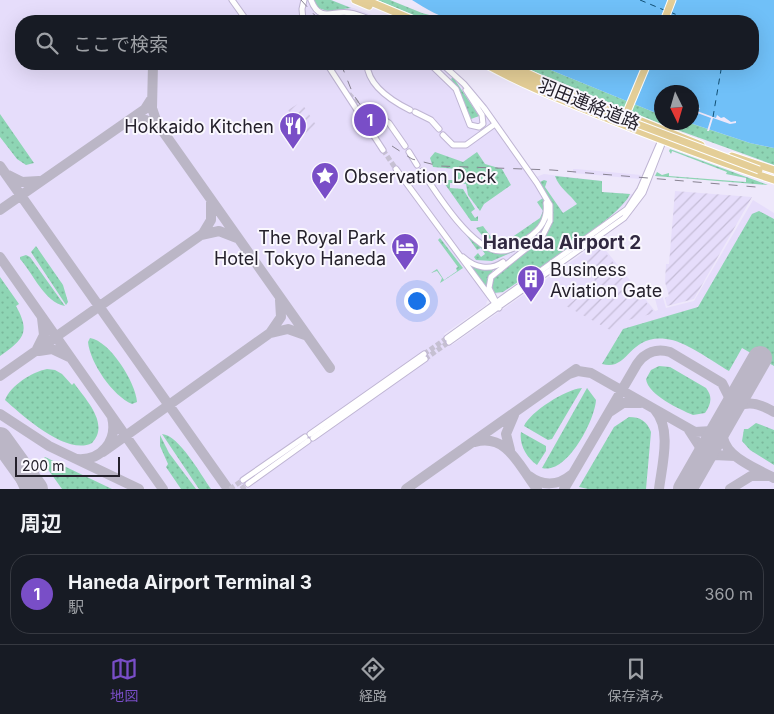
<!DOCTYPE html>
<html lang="ja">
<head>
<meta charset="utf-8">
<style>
	:root { --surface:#171b24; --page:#20242c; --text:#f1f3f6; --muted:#9ea1a6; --line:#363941; --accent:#794ec7 }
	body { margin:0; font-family:Inter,"Noto Sans JP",sans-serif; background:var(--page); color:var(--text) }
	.compass { position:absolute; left:654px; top:85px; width:45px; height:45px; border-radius:50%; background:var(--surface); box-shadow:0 5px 20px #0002; rotate:175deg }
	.scale { position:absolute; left:15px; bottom:12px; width:105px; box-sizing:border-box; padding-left:5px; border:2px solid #25212c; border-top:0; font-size:14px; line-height:18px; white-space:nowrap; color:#25212c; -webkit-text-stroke:4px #faf8fe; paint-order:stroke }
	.you { position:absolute; left:416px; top:300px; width:18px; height:18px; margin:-12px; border:4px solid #fff; border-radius:50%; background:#1a73e8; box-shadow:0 0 0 8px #1a73e833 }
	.badge { display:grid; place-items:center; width:32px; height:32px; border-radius:50%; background:var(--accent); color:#fff; font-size:16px; font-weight:700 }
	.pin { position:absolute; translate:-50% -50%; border:2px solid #fff; box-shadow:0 1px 5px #0006 }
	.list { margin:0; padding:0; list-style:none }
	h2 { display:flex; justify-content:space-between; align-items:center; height:65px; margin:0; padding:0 20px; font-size:21px }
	h2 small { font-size:16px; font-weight:400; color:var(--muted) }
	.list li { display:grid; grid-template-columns:32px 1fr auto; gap:15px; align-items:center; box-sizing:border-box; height:80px; margin:0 10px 10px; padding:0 10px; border:1px solid var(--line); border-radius:20px }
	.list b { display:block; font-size:19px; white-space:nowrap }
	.list p { margin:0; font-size:16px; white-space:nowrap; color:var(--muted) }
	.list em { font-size:16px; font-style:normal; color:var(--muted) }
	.icon { flex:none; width:28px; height:28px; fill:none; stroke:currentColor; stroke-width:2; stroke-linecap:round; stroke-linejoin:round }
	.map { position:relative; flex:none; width:774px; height:489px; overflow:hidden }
	.search { position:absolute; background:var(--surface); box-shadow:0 5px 20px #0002; left:15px; right:15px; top:15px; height:55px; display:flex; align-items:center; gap:12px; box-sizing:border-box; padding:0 18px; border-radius:20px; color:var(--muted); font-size:19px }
	.sheet { height:155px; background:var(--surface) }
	nav { display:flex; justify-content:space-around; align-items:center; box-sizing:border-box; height:70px; border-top:1px solid var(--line); background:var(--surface); font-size:14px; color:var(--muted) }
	nav a { display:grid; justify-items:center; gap:2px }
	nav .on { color:var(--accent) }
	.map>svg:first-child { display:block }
</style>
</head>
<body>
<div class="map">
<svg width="774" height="489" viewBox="0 0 774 489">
	<defs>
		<pattern id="industrial-furrows" width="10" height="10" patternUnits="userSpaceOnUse" patternTransform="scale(1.25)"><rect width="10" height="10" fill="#e6ddfb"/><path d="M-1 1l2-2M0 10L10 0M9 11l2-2" fill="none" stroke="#c5bdd7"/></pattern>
		<pattern id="grass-dots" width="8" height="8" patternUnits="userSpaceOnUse" patternTransform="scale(1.25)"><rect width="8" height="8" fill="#8ed5b4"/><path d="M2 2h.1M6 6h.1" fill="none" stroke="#7ab79b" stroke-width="1.8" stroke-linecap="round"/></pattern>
	</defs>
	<rect width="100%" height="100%" fill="#eee8fb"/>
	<path fill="#e6ddfb" d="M0 0H331L389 21H21V64H447L486 105 536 177 544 174 602 181V192L633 194 625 205 605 222 503 293 495 294 487 301 486 305 444 334 452 345 599 242 655 311 658 310 652 287 659 285 666 308 694 301 753 200 774 213V489H0Z
		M573 169H576L641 175 640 179 573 173Z"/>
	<path fill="url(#industrial-furrows)" d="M301 102 318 128 306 137 288 110Z
		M675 191 752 197 694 299 667 306 665 298 669 296 665 282 666 264H669Z
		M599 245 655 313 624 321 612 331 566 306 597 284 581 260Z"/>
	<path fill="url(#grass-dots)" d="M314 0H331L351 8 328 11 318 8Z
		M377 0H390L422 13 437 17 439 15 458 21H428Z
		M516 64H536L661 115 662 122 690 123 750 143 774 148V165L661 124Z
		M453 77 479 116 471 119 458 88 451 79Z
		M0 114 34 163 26 165 17 159 0 137Z
		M670 149 768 185 655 176 657 172 662 175 669 173V176L746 182V178L726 174 727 172 672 151 671 154 669 151Z
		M435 152 463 162 477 152 485 164 502 169 511 185 484 204 480 211 468 195 466 184 454 183 457 169 433 167 430 158Z
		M555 176 602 181V192L630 194C621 217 528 275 503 292L494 293 491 286 492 279 545 236 550 228 553 208 540 182 544 180 547 181 545 187 563 213 577 204C570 194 559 188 555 176Z
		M442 180H454L453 183H450V188L463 189 475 209 471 212 475 218 478 216V221H471Z
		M543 198C551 223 519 254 493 243 485 240 481 234 476 228L483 226 494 241 505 242 540 218 543 211 537 202Z
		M759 211 774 219V366L742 348 729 371C713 362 684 340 666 339 628 334 629 372 602 364L623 329 698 307 752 214Z
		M460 226C483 251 482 253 515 251L492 261 476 260 474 257 478 253 481 257 485 254 481 248 477 250Z
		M440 238 463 268 440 283 442 278 437 271 431 273 437 269 444 280 457 271 456 268 458 267 438 240Z
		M36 246 63 285 68 302 66 305 31 252Z
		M26 255 30 257 65 306C44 302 33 273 20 259V257Z
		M467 264 479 269H494L487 279V291Z
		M0 277 19 304 16 306C31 333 23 340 0 356Z
		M90 338C110 341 136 383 137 402L132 404C113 396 90 363 88 342Z
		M659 366 670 367 706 388C713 397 711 404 705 413L693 415C679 409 648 395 646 379L651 370Z
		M47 369 55 370 62 374 72 385 74 383C86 400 110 424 92 443 67 456 23 416 5 400 11 385 32 372 47 369Z
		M582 388 552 439 548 440 524 426C530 412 566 389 582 388Z
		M587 388 596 400C595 420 567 475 542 468Z
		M629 417C640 417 647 421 651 432L646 489H588L579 487 614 427Z
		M756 423 774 430V465L750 450 742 441 744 429H748Z
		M521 432 546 446V451L537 465C526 457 519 444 521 432Z
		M162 434C179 435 201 475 211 489H199Z
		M160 435 169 453 196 489H181L166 467 168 464 160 446Z
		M45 457 112 489H62L42 461Z"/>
	<path fill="#70c0f8" d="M412 0H774V148L750 143 690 123 692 92H662L661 115 536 64H753V21H480C472 17 465 23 456 21 440 17 426 9 412 0Z"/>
	<path fill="#eee8fb" d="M692 107 700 108 697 111 716 118 717 115 721 118 724 117 731 122 736 121V123L730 124 713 118 709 131H707L711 118 692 111Z"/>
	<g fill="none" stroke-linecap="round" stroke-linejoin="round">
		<path stroke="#114f74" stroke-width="1" stroke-dasharray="6 5" stroke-linecap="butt" d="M640 0 664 10
			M670 12 692 21
			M713 117 722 64"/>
		<path stroke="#bbb6c6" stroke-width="10" d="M153 64 152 108 157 123 330 368
			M129 121 146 120 160 128
			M0 166 228 489
			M8 175 22 182 39 181
			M0 210 145 109 152 98
			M202 235 211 220V202
			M0 257 163 489
			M271 333 288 329 305 335
			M37 349 44 335 42 318
			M39 351 52 349 69 357
			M569 374 578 371 591 373 695 432 712 431 724 422
			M0 376 201 235 219 231 237 238
			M655 410C672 429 662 465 659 489
			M611 411 623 403H641
			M728 413C743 399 757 402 774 412
			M0 414 49 446 139 489
			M724 422C714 454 752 466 774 478
			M689 430 700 447 697 468
			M475 442C508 433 520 468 537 489
			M5 445 25 489
			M510 450 506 434 514 415
			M103 452 270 333 281 317 280 300
			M77 459C101 461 118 441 112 417
			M698 466 714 455 735 456
			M529 476C542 486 558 486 571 475
			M406 489 576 369
			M564 489 637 364C645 352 657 348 670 352L722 383 729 397 728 413
			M730 489 751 476H767"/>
		<path stroke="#bbb6c6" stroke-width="24" d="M0 439 36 489
			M685 489 760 358"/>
		<path stroke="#c6c0d2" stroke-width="5" stroke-dasharray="5 2.5" stroke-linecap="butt" d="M349 94 361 107 370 111
			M383 150 396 169
			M424 354 447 338
			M425 359 449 342
			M230 489 243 480
			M241 489 248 484"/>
		<defs>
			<path id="minor" d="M232 0 247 21
				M311 0C320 24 334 9 350 13 358 14 366 18 373 21
				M303 21 302 9 304 0
				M329 21 339 15
				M277 64 284 66 289 64
				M327 64 383 150
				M367 64C368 86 392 101 410 110
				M430 64 456 89 470 125 479 127 483 124 482 115 466 90
				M442 64 464 84 484 108 537 183 550 205V221L543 235 491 277 489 288 499 308
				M370 111 389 123 405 146
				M415 112 431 120 439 129
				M443 135 453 145H466L495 124
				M409 152 417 165
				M396 169 497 306
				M422 171C436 193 473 252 501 251 512 251 520 245 528 238 541 229 548 219 546 203
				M463 257C475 268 490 271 503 262
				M447 338 627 209 640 189 662 138
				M449 342 624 218 643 193 664 139
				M310 434 424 354
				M313 438 425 359
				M243 480 305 437
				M248 484 308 441"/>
			<path id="major" d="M355 0 369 6
				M366 0 416 21
				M664 21 672 0
				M485 64C521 84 559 99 596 114 655 138 714 160 774 180
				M496 64 540 85 612 114
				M508 64 559 88 701 145
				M732 156 774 170"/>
		</defs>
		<use href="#minor" stroke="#bfb5d3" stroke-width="7"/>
		<use href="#major" stroke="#fff" stroke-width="9"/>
		<use href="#minor" stroke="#fff" stroke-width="5"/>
		<use href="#major" stroke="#e4ce97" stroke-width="7"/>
		<path stroke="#888392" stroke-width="1" stroke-dasharray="9 9" stroke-linecap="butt" d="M301 0 320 21
			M341 64 353 94 379 133
			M392 146 412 159 439 166 552 170 756 187"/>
		<defs>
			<path id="major-bridge" d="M647 64 624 119 759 170"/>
		</defs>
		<use href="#major-bridge" stroke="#fff" stroke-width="9" stroke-linecap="butt"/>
		<use href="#major-bridge" stroke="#e4ce97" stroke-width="7"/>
	</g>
	<defs>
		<symbol id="restaurant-pin" viewBox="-11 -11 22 30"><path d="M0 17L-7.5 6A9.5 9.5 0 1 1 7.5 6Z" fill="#794ec7" stroke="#faf8fe"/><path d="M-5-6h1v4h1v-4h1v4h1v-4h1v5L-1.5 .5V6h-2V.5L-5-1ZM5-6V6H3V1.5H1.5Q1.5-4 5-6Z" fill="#fff"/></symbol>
		<symbol id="sight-pin" viewBox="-11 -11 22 30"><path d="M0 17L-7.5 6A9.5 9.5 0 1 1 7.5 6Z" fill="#794ec7" stroke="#faf8fe"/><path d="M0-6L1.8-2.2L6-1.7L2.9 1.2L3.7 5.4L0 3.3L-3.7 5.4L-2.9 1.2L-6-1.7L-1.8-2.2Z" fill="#fff"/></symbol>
		<symbol id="hotel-pin" viewBox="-11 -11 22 30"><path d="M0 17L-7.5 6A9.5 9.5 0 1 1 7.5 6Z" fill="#794ec7" stroke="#faf8fe"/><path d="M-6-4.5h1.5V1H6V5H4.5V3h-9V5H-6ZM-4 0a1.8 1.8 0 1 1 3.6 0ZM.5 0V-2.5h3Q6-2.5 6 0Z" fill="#fff"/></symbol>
		<symbol id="building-pin" viewBox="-11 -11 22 30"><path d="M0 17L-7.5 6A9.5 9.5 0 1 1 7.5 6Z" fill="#794ec7" stroke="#faf8fe"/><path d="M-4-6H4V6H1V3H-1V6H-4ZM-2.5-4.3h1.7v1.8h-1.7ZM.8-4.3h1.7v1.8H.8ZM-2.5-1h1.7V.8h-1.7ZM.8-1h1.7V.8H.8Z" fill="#fff"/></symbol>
	</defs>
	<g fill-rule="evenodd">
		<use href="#restaurant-pin" x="277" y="110" width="32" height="43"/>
		<use href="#sight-pin" x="309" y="160" width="32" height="43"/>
		<use href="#hotel-pin" x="389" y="231" width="32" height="43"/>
		<use href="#building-pin" x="515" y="263" width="32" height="43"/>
	</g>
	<g text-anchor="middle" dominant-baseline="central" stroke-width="4" stroke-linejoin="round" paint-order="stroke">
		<g font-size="18" fill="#25212c" stroke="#faf8fe">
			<text transform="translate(589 104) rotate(22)">羽田連絡道路</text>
		</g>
		<g font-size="18" fill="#25212c" stroke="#faf8fe" text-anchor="end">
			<text x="274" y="126">Hokkaido Kitchen</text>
			<text x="344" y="176" text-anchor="start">Observation Deck</text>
			<text x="386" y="237">The Royal Park<tspan x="386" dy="21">Hotel Tokyo Haneda</tspan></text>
			<text x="550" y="269" text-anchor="start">Business<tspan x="550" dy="21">Aviation Gate</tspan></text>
		</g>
		<g font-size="19" font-weight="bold" fill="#312941" stroke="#faf8fe">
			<text x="562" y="242">Haneda Airport 2</text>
		</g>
	</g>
</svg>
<svg class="compass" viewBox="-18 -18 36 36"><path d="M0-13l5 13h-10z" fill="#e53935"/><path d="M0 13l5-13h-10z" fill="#9ea1a6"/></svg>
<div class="scale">200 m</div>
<div class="you"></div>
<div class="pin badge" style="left:370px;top:120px">1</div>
<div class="search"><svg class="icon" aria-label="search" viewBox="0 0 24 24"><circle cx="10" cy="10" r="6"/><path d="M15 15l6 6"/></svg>ここで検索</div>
</div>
<section class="sheet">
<h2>周辺<small></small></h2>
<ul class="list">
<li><span class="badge">1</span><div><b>Haneda Airport Terminal 3</b><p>駅</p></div><em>360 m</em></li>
</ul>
</section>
<nav>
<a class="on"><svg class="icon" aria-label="map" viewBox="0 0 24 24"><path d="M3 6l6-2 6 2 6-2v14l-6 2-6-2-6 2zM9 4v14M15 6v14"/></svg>地図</a>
<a><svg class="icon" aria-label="directions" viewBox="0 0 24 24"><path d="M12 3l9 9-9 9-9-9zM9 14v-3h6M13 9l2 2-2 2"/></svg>経路</a>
<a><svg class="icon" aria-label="saved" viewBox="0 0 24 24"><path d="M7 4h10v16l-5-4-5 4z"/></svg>保存済み</a>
</nav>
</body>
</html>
